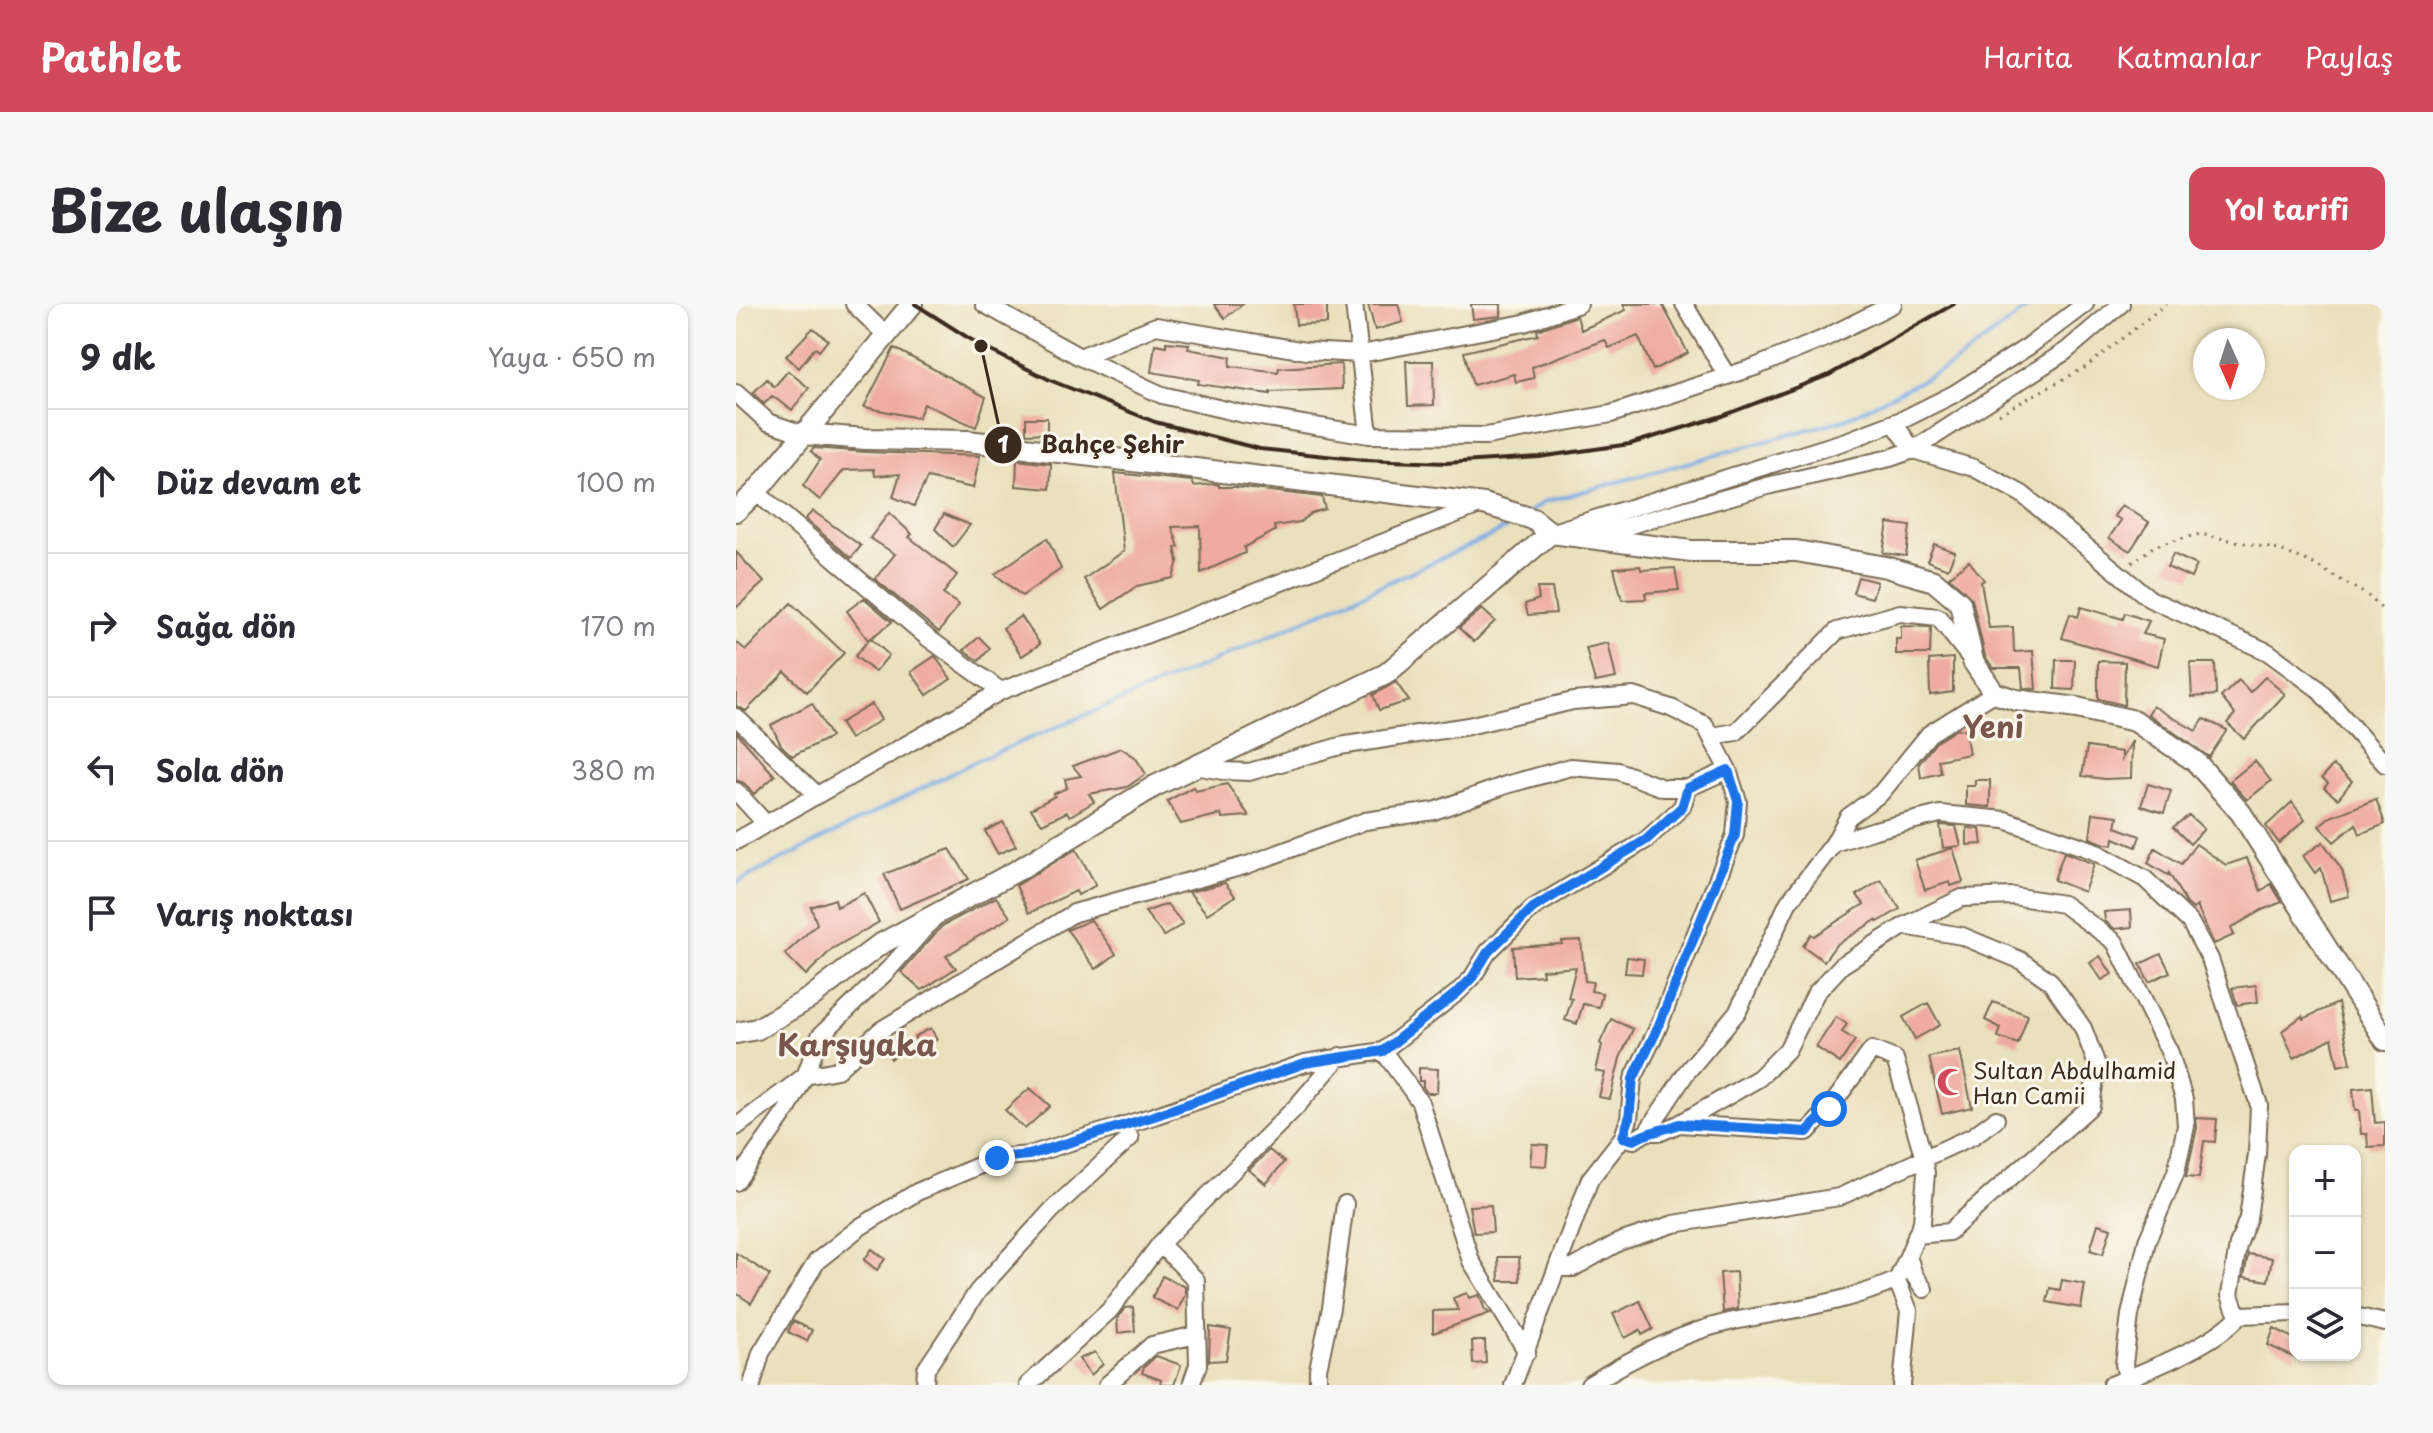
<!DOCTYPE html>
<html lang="tr">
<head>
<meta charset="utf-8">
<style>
	:root { --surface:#fff; --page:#f7f7f7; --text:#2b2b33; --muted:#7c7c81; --line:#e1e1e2; --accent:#d1495b }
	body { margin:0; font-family:"Playpen Sans",sans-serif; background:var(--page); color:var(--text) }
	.controls { position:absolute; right:24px; bottom:24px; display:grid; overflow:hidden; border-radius:16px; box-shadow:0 2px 6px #0004 }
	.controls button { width:72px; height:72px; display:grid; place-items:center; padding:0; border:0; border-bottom:2px solid var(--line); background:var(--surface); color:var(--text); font:40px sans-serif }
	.compass { position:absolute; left:1457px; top:24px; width:72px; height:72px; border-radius:50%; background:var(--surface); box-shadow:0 2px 6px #0004; rotate:177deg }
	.stop { position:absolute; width:24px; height:24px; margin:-18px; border:6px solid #1a73e8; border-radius:50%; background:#fff }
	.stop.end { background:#1a73e8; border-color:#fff; box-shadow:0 2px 8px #0008 }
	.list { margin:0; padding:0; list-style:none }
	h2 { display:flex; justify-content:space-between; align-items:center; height:104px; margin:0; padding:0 32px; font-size:34px }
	h2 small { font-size:26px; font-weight:400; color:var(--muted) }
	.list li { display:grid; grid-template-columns:52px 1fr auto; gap:24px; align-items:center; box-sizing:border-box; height:144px; padding:0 32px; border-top:2px solid var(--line) }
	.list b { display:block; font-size:30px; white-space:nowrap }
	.list em { font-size:26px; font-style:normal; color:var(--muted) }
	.icon { flex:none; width:44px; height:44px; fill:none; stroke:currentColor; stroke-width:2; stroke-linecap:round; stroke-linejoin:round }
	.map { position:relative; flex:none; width:1649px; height:1081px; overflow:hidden; border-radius:16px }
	header { display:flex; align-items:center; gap:48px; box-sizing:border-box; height:112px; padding:0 40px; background:var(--accent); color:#fff }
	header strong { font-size:38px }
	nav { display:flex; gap:44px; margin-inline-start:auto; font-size:28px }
	.intro { display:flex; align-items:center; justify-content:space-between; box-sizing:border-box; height:192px; padding:0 48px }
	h1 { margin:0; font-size:56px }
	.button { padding:20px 36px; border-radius:16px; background:var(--accent); color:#fff; font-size:28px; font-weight:700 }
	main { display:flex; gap:48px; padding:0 48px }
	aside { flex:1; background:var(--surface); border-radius:16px; box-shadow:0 2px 6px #0004 }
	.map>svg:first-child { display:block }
</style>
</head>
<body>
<header>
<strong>Pathlet</strong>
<nav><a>Harita</a><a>Katmanlar</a><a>Paylaş</a></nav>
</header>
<div class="intro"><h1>Bize ulaşın</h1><a class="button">Yol tarifi</a></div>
<main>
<aside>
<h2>9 dk<small>Yaya · 650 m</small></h2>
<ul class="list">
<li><svg class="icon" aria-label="ahead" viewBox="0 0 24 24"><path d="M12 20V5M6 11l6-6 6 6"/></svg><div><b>Düz devam et</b></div><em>100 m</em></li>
<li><svg class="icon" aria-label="right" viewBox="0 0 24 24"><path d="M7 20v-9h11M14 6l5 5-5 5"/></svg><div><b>Sağa dön</b></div><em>170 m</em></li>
<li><svg class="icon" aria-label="left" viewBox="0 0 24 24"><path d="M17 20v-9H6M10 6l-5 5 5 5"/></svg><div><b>Sola dön</b></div><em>380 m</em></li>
<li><svg class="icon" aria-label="arrive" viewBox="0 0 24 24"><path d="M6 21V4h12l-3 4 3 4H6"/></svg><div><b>Varış noktası</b></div></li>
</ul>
</aside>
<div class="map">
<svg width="1649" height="1081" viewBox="0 0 1649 1081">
	<rect width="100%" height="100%" fill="#fbf7ec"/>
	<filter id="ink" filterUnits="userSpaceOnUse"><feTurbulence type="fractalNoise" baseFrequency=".0125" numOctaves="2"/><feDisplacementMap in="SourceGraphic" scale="16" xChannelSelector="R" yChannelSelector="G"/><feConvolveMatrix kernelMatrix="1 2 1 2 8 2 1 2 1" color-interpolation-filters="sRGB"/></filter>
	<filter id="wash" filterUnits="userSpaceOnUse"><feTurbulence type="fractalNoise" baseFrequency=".006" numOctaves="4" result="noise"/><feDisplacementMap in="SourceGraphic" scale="32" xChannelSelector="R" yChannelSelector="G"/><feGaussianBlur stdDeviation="1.8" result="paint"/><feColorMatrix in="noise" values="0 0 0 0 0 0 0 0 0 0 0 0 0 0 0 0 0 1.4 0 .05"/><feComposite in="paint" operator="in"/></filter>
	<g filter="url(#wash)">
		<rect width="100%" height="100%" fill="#e9e0bc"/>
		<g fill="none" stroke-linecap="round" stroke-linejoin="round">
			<path stroke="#7aaae5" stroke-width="4" d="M795 207 809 198 1107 116 1216 61 1297 0
				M0 579 240 457 476 358 759 230 778 218"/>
		</g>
		<g id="blocks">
			<path fill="#efaba1" d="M478 0H507L489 14Z
				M558 0H591V20L560 21Z
				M632 0H662L667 18 639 26Z
				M735 0H765V12L737 15Z
				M887 0H926L952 49 917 66 902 32 873 44 869 36 796 63 798 74 780 78 778 70 737 81 728 48 802 31 801 26 841 12 845 26 890 6Z
				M77 24 92 36 83 47 79 44 63 64 50 52Z
				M430 38 453 40 452 45 495 53 494 62 542 68 543 64 605 60 606 85 534 88V90L462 80 463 76 415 68 419 40 430 42Z
				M158 44 250 93 240 123 188 100 182 114 128 103Z
				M670 57H697L698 101 672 102Z
				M52 67 73 84 56 106 36 92 28 100 17 89 31 75 38 83Z
				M290 114H311V129L290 130Z
				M77 144 130 148 244 152 237 184 191 174 178 202 157 193 164 170 139 172 138 165 108 166 84 196 67 182 84 156 75 147Z
				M281 156 315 160 314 185 280 182Z
				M379 169 456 177 458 182 479 180 483 181V183H499L586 193 589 205 575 209 564 218 538 222 539 227 508 243 509 249 465 269 464 222 436 223 443 243 439 244 442 257 437 274 401 282 367 305 348 275 388 247Z
				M1386 201 1413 218 1394 247 1373 234 1385 216 1378 212Z
				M77 207 125 242 115 254 69 215Z
				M153 209 176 230 173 233 221 271 207 290 223 301 203 328 139 275 159 250 134 234Z
				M208 210 234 221 217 243 199 225Z
				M1152 219 1174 222 1170 252 1147 249Z
				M311 234 325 265 286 292 259 270Z
				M1198 240 1219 248 1212 265 1191 257Z
				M0 248 28 278 0 304Z
				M1437 250 1461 261 1455 274 1431 263Z
				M1233 257 1248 276 1245 278 1253 324 1277 323 1278 348 1297 347 1300 385 1287 384 1285 364H1257L1249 352 1236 295 1213 273Z
				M904 262 905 266 939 264 943 286 909 289 910 295 886 296 878 264Z
				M1122 273 1141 278 1136 294 1117 289Z
				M801 284H816L820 309 792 311 789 300 803 295Z
				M128 294 156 318 132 336 111 307Z
				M55 299 108 349 71 388 49 368 10 407 0 402V338L10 346Z
				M1345 303 1387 315 1389 309 1413 317 1407 330 1428 335 1422 362 1326 334 1334 310 1342 313Z
				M746 305 759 317 738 338 723 324Z
				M285 312 304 340 286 352 267 324Z
				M1165 322 1195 323 1194 350H1160V335H1165Z
				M243 333 254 344 243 357 228 346Z
				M134 334 153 351 139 368 119 352Z
				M872 339 880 374 859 378 850 344Z
				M199 352 215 375 191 391 175 368Z
				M1217 354V388L1194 391 1193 356Z
				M1320 356H1339L1338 386 1319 385Z
				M1362 357 1389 358 1388 401 1362 395Z
				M1454 359H1479L1480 391 1456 393Z
				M1529 373 1549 390 1508 435 1491 419 1499 410 1485 393 1503 376 1514 388Z
				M660 378 673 397 643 406 637 391Z
				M76 399 95 433 56 452 45 441 35 421Z
				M136 400 145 416 114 435 104 419Z
				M1417 402 1460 427 1468 415 1491 426 1473 453 1412 410Z
				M1229 425 1233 450 1202 456 1205 469 1185 474 1183 460 1200 438 1219 426Z
				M0 428 39 472 18 490 8 479 0 476Z
				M1396 437 1395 474 1368 475 1346 472 1351 443 1386 448V455Z
				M385 444 399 453 410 470 391 483 353 490 358 498 334 512 331 508 306 520 295 505 319 492 317 490 331 484 329 475 345 472 337 462Z
				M1519 457 1535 477 1511 496 1494 477Z
				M1597 461 1616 477 1602 495 1588 484 1592 479 1586 474Z
				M1239 476H1254V503L1230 501V482H1239Z
				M491 480 513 512 486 514 485 510 445 520 431 497 457 483 460 487Z
				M1412 480 1435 487 1428 509 1405 502Z
				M1640 495 1649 520 1624 530 1620 520 1598 538 1583 522 1592 514Z
				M1556 498 1569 516 1543 539 1530 522Z
				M1357 509 1382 512 1380 523 1404 532 1400 543 1378 534 1377 541 1369 540 1354 534Z
				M1453 511 1468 525 1454 540 1437 523Z
				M267 518 280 542 262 550 249 527Z
				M1204 521 1220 522 1225 542 1207 544Z
				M1231 524 1244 525 1246 540 1231 541Z
				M1587 538 1606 566 1613 592 1594 597 1585 564 1579 569 1567 552Z
				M1460 540 1490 561 1511 554 1525 587 1535 580 1546 598 1526 606 1495 624 1498 631 1478 640 1461 602 1457 605 1450 599 1433 569 1432 571 1412 559 1419 544 1445 560Z
				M1217 544 1227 578 1215 582 1214 578 1189 586 1179 556Z
				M214 545 233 575 164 605 148 570Z
				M340 545 360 581 342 591 340 587 293 609 280 582Z
				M1328 548 1358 560 1348 588 1318 576Z
				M1145 576 1164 605 1142 618 1140 616 1100 641 1088 657 1067 642 1075 630 1078 632 1128 600 1121 591Z
				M489 579 499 592 471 610 453 588Z
				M128 589 143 618 96 645 70 671 49 650 81 620 75 603 99 595 101 603Z
				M260 593 274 613 210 652 220 664 186 686 165 668 206 622Z
				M431 600 447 620 428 632 409 608Z
				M1395 606 1396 623 1379 625 1369 617 1368 608Z
				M355 616 380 650 360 665 331 626Z
				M845 636 849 677 857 678 855 687 866 689 863 703 847 700 841 720 829 716 836 695 832 694 840 663 806 666 807 671 779 673 777 643 826 640V637Z
				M1425 650 1434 668 1413 678 1404 660Z
				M1364 652 1376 670 1366 676 1354 659Z
				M891 653 908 655 906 670 889 669Z
				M1520 681 1522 698 1501 701 1496 684Z
				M1257 698 1292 711 1282 740 1262 733 1265 724 1249 716Z
				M1192 699 1204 721 1179 735 1167 713Z
				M1602 699 1615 759 1602 762 1596 734 1558 754 1546 727 1566 712 1567 715Z
				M1100 713 1111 720 1106 728 1119 736 1104 759 1080 743Z
				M875 715 897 725 884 754 874 795 863 793 869 769 860 767 866 741 864 739Z
				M195 724 201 736 184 744 178 733Z
				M161 734 168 748 155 755 148 741Z
				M1224 747 1236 803 1206 810 1193 753Z
				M683 764 702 765 701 789H691L687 783V777H683Z
				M1636 783 1639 819 1649 818V842L1632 843 1631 830H1625L1623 806H1619L1617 785Z
				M294 784 314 802 289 825 269 806Z
				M1460 814 1481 815 1479 838 1468 837 1463 874 1450 873 1461 824Z
				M796 840 812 841 810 862 794 861Z
				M533 846 548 858 530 880 513 866Z
				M755 901 757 928 738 929 733 902Z
				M1362 920 1375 924 1367 950 1354 946Z
				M136 945 149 955 141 966 128 956Z
				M0 949 34 971 15 999 0 989Z
				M1512 950 1536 954 1532 977 1508 973Z
				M762 953H783L784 977H763Z
				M1000 968 1002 1005 987 1008 984 969Z
				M426 972 449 983V991L442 1006 416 994Z
				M1326 976 1349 980 1345 1004 1311 998 1314 984 1324 986Z
				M731 989 733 994 743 991 749 1006 754 1009 697 1029V1007L722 1006 717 994Z
				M904 997 917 1025 906 1031 904 1026 889 1034 877 1010Z
				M397 1003 399 1027 382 1029 381 1015 389 1004Z
				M57 1017 76 1026 71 1037 52 1028Z
				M474 1023 495 1026 490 1056 473 1057Z
				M1538 1024 1559 1035V1054L1532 1041Z
				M736 1037H749L750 1059 737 1060Z
				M359 1048 367 1060 355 1071 343 1055Z
				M420 1052 445 1061 438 1081H424L425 1076 406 1069 408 1063Z"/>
		</g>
	</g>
	<g filter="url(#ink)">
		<use href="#blocks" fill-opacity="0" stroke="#786a55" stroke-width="2"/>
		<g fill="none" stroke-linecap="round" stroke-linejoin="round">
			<defs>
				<path id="minor" d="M118 0 151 32
					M248 0 344 53
					M618 0 633 131
					M843 0 788 19 625 50 570 47 420 22 344 53 426 91 507 110 633 131 750 132 875 110 1019 63 1087 35 1157 0
					M948 0 991 72
					M0 89 32 118 67 130
					M1158 119 1177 146 1238 164 1286 190 1414 295 1532 348 1581 384 1649 460
					M20 188 192 334 265 387
					M820 227 1110 137 1168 115 1218 90 1293 42 1349 0
					M852 228H870L1035 181 1154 154 1177 146 1330 47 1385 0
					M0 413 81 491
					M976 432 1000 428 1101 327 1164 309 1202 313 1236 356
					M459 462 487 467 513 468 604 442 732 422 837 397 898 392 935 404 969 421 992 466 1002 497 999 531 921 726 897 775 893 815 887 833
					M0 487 30 520
					M0 537 265 387 746 200
					M1098 539 1139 526 1204 510 1269 516 1356 546 1409 575 1454 618 1474 655 1523 801 1521 850 1512 914 1502 941 1494 991 1499 1005 1504 1011
					M1168 622 1226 632 1284 656 1314 677 1347 724 1361 761 1355 802 1213 928 1180 931
					M647 747 722 688 736 674 752 648 797 604 910 536 946 503 952 484
					M943 820 1071 828 1093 805 1136 746 1159 755 1185 844 1190 869 1186 918 1172 952 1178 971 1188 985
					M0 823 69 772 84 732 153 665 198 614
					M911 828H925L943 820 1023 774 1051 746 1080 689 1106 661 1168 622 1226 594 1277 592 1327 600 1379 638 1434 749 1448 795 1450 822 1440 868 1411 937 1394 1011 1388 1060 1391 1075
					M0 878 51 806 69 772 101 766 145 726 338 609 511 561 629 517 698 507 770 481 835 463 882 467 927 484H952L992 466
					M424 940 460 976 462 1061 455 1081
					M821 964H837L883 938 938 920 1103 893 1237 832 1260 815
					M1161 976 1173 1007 1166 1081
					M1619 1012 1649 1019
					M16 1081 25 1049 81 957 124 923 181 888 261 854 293 851 418 812 569 759 647 747 684 798 735 957 791 1048
					M189 1081 190 1065 242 987 316 906 394 834 388 821
					M292 1081 374 1006 424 940 560 803 604 752
					M371 1081 416 1041 460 1031
					M582 1081V1065L595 1004 609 900
					M777 1081 854 875 887 833 898 836 911 828 950 769 1002 707 1052 599 1098 539 1112 513 1145 489 1193 430 1258 389
					M853 1081C894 1055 945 1029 993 1018 1050 1006 1108 1000 1161 976L1172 952
					M1375 1081C1413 1066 1478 1041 1504 1011L1559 1009"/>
				<path id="tertiary" d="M67 130 130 135 232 137 748 200 797 215 815 229 955 247H1060L1150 263 1198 277 1224 299 1237 357 1258 389 1280 396 1341 404 1399 417 1460 458 1505 509 1649 736
					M0 207 20 188 176 0
					M0 729 21 725 74 694 143 641 282 566 419 482 650 370 815 229"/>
			</defs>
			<use href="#minor" stroke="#786a55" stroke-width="20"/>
			<use href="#tertiary" stroke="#786a55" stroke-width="24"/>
			<path stroke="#786a55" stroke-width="3" stroke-dasharray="2 6" stroke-linecap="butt" d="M1263 110 1350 63 1430 0
				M1396 259 1418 242 1464 230 1543 246 1574 258 1631 291 1649 308"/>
			<use href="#minor" stroke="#fff" stroke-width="16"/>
			<use href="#tertiary" stroke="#fff" stroke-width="20"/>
			<path stroke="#3b2a1e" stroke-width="4" d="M179 0 245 42 316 77 419 118 524 145 627 156 710 159 803 153 894 140 986 112 1093 71 1218 0"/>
		</g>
	</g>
	<g fill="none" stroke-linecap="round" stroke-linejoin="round" filter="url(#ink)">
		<path stroke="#1a73e8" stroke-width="10" d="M261 854 293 851 418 812 569 759 647 747 722 688 736 674 752 648 797 604 910 536 946 503 952 484 992 466 1002 497 999 531 921 726 897 775 893 815 887 833 898 836C912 827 927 827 943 820L1071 828 1093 805"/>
	</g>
	<defs>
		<symbol id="mosque-bare" viewBox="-9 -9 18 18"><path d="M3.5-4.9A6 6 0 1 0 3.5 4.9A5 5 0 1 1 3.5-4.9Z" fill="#d1495b" stroke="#fbf7ec" stroke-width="2.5" paint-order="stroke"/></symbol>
	</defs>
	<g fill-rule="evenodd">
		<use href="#mosque-bare" x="1195" y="758" width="40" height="40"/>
	</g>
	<g text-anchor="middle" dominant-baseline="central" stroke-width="6" stroke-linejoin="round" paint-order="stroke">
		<g font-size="22" fill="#3b2a1e" stroke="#fbf7ec" text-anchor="start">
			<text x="1237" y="765">Sultan Abdulhamid<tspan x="1237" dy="25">Han Camii</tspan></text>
		</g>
		<g font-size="30" font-weight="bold" fill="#7a574c" stroke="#fbf7ec">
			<text x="1257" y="421">Yeni</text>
			<text x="121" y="739">Karşıyaka</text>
		</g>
	</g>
	<path fill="none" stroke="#3b2a1e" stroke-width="3" d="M245 42L267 141"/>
	<g fill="#3b2a1e" stroke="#fbf7ec" stroke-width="3">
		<circle cx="245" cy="42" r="8"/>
		<circle cx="267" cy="141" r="20"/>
	</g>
	<g font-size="24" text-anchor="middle" font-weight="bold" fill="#fff">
		<text x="267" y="149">1</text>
	</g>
	<g font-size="24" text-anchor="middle" font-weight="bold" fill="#3b2a1e" stroke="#fbf7ec" stroke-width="6" stroke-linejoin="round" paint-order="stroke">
		<text x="376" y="149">Bahçe Şehir</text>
	</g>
</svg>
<div class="controls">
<button>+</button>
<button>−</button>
<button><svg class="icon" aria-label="layers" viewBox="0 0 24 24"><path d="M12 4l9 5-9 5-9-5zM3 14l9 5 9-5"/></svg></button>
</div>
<svg class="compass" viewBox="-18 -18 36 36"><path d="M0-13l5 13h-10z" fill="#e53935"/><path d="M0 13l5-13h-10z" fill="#7c7c81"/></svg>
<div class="stop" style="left:1093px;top:805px"></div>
<div class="stop end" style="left:261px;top:854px"></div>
</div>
</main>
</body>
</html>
